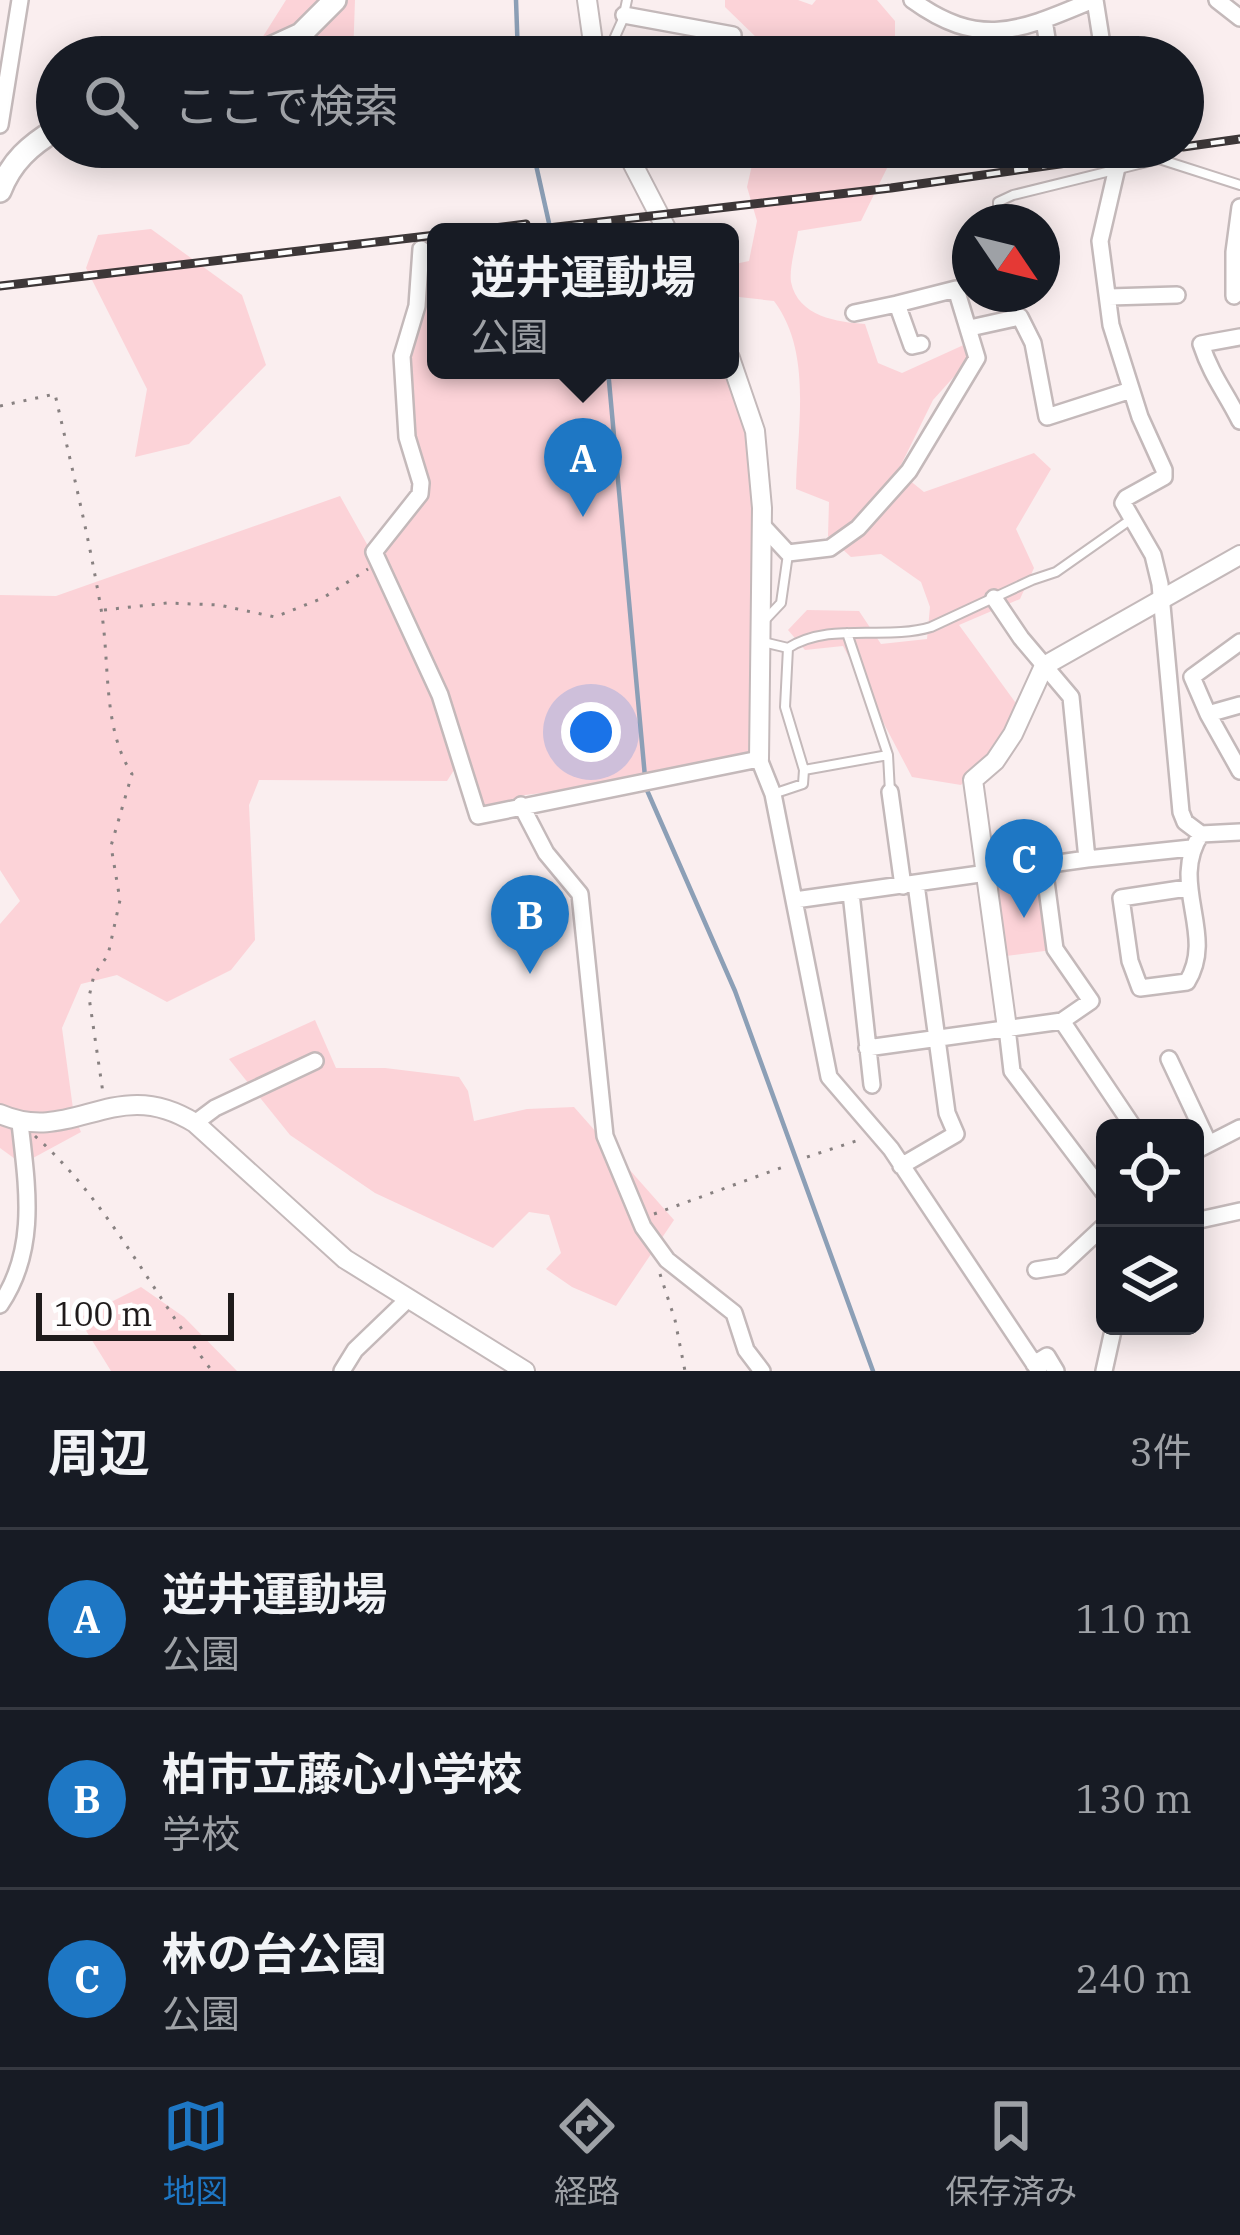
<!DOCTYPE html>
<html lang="ja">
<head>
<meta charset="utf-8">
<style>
	:root { --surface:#171b24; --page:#242831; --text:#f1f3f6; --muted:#9ea1a6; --line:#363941; --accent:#1e77c4 }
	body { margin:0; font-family:"IBM Plex Serif","Noto Sans JP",serif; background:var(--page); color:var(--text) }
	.controls { position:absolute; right:36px; bottom:36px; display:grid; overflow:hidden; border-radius:18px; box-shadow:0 6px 30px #0003 }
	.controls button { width:108px; height:108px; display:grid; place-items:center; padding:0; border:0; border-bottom:3px solid var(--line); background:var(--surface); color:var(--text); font:60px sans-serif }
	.compass { position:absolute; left:952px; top:204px; width:108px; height:108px; border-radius:50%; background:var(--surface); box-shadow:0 6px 30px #0003; rotate:125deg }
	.scale { position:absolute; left:36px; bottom:30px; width:198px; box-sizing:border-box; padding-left:12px; border:6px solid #1f1b1b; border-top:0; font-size:33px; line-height:42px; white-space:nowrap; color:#1f1b1b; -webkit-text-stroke:9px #fff; paint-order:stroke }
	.you { position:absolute; left:591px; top:732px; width:42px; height:42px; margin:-30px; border:9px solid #fff; border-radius:50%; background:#1a73e8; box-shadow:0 0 0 18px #1a73e833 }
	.badge { display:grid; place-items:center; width:78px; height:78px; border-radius:50%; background:var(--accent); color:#fff; font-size:39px; font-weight:700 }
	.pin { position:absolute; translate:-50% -99px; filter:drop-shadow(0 3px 6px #0008) }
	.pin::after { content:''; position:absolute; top:63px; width:42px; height:36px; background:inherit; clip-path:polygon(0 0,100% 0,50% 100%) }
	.popup { position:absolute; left:427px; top:223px; width:312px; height:156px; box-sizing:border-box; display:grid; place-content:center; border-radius:18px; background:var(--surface); filter:drop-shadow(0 3px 9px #0005); font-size:39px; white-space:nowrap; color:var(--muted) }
	.popup b { font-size:45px; color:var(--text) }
	.popup::after { content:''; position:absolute; left:50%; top:100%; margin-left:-24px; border:24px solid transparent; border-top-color:var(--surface) }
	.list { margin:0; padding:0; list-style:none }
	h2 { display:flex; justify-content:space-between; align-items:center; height:156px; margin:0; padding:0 48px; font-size:51px }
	h2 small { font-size:39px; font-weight:400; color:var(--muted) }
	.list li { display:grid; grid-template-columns:78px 1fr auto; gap:36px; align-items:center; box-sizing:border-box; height:180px; padding:0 48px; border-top:3px solid var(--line) }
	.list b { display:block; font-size:45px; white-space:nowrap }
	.list p { margin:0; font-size:39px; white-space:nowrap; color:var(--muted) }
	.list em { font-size:39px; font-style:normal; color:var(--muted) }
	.icon { flex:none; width:66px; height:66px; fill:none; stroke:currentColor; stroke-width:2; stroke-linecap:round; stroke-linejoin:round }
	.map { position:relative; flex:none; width:1240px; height:1371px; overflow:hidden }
	.search { position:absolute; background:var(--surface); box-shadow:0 6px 30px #0003; left:36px; right:36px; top:36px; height:132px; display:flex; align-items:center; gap:30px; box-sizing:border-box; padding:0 42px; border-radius:66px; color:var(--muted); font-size:45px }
	.sheet { height:696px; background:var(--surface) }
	nav { display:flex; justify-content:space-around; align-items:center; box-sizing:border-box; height:168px; border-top:3px solid var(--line); background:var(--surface); font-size:33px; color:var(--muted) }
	nav a { display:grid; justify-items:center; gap:6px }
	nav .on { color:var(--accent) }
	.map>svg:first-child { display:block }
</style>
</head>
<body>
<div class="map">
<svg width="1240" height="1371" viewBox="0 0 1240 1371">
	<rect width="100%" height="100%" fill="#faeeef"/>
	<path fill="#fcd3d8" d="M286 0H355L353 57H250Z
		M725 0H798L812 5 816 0H877L895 21V57H762L760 41 725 7Z
		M756 147H891L889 164 861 221 798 231C796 245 789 268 791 282 798 317 838 322 865 324L878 363 902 373 968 343 969 360 933 400 898 471 924 492 1034 453 1051 469 1016 529 1034 568 1020 599 959 625 1018 706 991 755 961 785 912 777 843 646 805 650 788 630 807 610 859 611 881 644 927 639 930 607 921 582 881 554 851 557 828 536 829 502 796 489C797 427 813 353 774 301L730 296V265L749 261 757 221 747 187Z
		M151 229 242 295 266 365 189 444 135 457 147 389 86 268 98 235Z
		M436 247V370H730L755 431 759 759 660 779 525 795 483 809 463 756 447 781 259 780 249 805 255 940 231 970 167 1002 117 975 81 984 62 1028 74 1116 81 1132 22 1164 0 1148V924L20 901 0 870V595L56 596 340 496 377 562 421 483 402 356 421 249Z
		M1039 872 1052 950 1006 956 996 885 1002 877Z
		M315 1020 336 1068H385L459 1077 468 1091 474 1121 527 1109 574 1107 674 1220 616 1306 572 1287 546 1269 561 1253 549 1215 529 1212 493 1248 375 1193 290 1135 229 1059Z
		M141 1287 184 1317 237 1371H111L85 1329 83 1316Z"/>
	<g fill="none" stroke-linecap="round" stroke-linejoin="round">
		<path stroke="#8c9fb6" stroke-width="4.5" d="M516 0 518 57
			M532 147 551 232
			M608 370 645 777
			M646 788 735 991 873 1371"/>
		<defs>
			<path id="service" d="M606 57 623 19 627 0
				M998 222V202L1013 195 1159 159 1240 185
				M764 621 781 603 788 554
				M847 633 888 755 890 792
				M763 642 788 648C831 621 885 641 931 627L1032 580 1056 572 1130 520
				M804 770 888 755
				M773 794 803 784 804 770 785 707 788 648"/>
			<path id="minor" d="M912 0C981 50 1021 30 1093 0
				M1095 0 1104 57
				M1217 0 1240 18
				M624 15 733 35
				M1044 20 1050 57
				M979 33V57
				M0 125 20 0
				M1119 159 1100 241 1111 325 1140 417 1164 470V477L1126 498 1123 503 1153 555 1160 584 1181 812 1185 822 1201 834 1240 832
				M421 249 417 306 402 356 407 437 421 483 420 494 374 552 440 695 478 816 759 759 773 794 829 1077 891 1149 1039 1371
				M1234 296V252L1240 207
				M1109 297 1177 295
				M854 313 897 304
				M970 328 1020 317 1033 343 1047 417 1131 390
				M1240 337 1201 344C1212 377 1225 391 1240 421
				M763 526 788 553 830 548 858 528 909 471 977 358 956 289 897 304 912 346 921 344
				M1240 642 1192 677 1208 714 1240 771
				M1208 714 1240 705
				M890 792 903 886
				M521 805 546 853 580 894 605 1136 643 1227 667 1260 734 1313 746 1350 762 1371
				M1087 859 1191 848
				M1187 888 1121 898 1130 961 1140 988 1187 982C1217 934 1168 884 1201 834
				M851 893 872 1085
				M795 900 1087 859 1071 697 1021 638 994 598
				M1062 1021 1134 1128
				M1007 1028 1012 1071 1105 1194
				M867 1048 1062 1021 1091 1001 1055 949 1044 866
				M1169 1059 1209 1144
				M195 1123 215 1108 315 1061
				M1195 1151 1240 1128
				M901 1166 956 1134 947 1113 916 884
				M1195 1221 1240 1211
				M1036 1270 1061 1266 1105 1225
				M0 1305C38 1249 27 1187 20 1123
				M1034 1364 1047 1356 1056 1371
				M342 1371 355 1350 407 1300
				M1104 1371 1114 1326"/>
			<path id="tertiary" d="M587 0 595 57
				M624 147 668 232
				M730 358 755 431 762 508 759 759
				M1007 1028 973 780 995 761 1013 734 1044 666 1240 555
				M0 1114C74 1146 115 1073 195 1123L345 1259 525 1371"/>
			<path id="secondary" d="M251 57 301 34 335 0
				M0 191C11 162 30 145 57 129"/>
		</defs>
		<use href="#service" stroke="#c4b9ba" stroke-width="12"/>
		<use href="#minor" stroke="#c4b9ba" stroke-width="20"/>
		<use href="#tertiary" stroke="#c4b9ba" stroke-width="22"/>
		<use href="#secondary" stroke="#c4b9ba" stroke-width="26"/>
		<path stroke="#888181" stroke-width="3" stroke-dasharray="3 9" stroke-linecap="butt" d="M0 406 55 394C71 464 88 533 100 603 111 660 101 726 132 774L111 846 120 900 108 955 94 975 89 997 103 1093
			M104 610 167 603 219 605 275 617 323 598 368 569
			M35 1136C109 1202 152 1293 212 1371
			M807 1157 862 1139
			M654 1214 783 1167
			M660 1274 675 1320 685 1371"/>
		<use href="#service" stroke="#fff" stroke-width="8"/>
		<use href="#minor" stroke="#fff" stroke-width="15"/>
		<use href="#tertiary" stroke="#fff" stroke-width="18"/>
		<use href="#secondary" stroke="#fff" stroke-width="21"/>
		<defs>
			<path id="rail" d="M1183 147 1240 139
				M461 232 526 224
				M514 232 891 188 1180 147
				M0 286 436 235"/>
		</defs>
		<use href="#rail" stroke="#3d3738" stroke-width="9"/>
		<use href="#rail" stroke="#fff" stroke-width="4.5" stroke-dasharray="14" stroke-linecap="butt"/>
		<defs>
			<path id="minor-bridge" d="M1117 147 1119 159"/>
		</defs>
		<use href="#minor-bridge" stroke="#c4b9ba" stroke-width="20" stroke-linecap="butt"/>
		<use href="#minor-bridge" stroke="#fff" stroke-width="15"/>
	</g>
</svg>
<div class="controls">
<button><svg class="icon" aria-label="locate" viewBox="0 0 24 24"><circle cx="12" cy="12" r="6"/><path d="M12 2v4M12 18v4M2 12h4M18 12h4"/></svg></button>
<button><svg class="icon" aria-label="layers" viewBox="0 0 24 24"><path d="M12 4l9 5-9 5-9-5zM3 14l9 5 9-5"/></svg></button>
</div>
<svg class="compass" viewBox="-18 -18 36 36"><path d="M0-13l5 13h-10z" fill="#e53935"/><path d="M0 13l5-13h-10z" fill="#9ea1a6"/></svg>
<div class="scale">100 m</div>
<div class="you"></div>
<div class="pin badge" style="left:583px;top:517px">A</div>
<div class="popup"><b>逆井運動場</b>公園</div>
<div class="pin badge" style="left:530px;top:974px">B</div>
<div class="pin badge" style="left:1024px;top:918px">C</div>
<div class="search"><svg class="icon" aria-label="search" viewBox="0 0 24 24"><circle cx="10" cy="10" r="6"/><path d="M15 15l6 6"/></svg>ここで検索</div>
</div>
<section class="sheet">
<h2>周辺<small>3件</small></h2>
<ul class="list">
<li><span class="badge">A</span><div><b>逆井運動場</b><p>公園</p></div><em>110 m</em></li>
<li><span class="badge">B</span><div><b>柏市立藤心小学校</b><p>学校</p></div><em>130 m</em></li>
<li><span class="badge">C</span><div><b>林の台公園</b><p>公園</p></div><em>240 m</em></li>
</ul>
</section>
<nav>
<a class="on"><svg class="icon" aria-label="map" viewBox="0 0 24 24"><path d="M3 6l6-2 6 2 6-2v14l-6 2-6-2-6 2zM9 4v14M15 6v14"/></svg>地図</a>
<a><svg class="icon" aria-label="directions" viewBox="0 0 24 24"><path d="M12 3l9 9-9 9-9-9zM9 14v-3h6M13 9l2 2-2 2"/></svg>経路</a>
<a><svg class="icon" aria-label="saved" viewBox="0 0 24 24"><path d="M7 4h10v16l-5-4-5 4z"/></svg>保存済み</a>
</nav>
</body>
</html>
